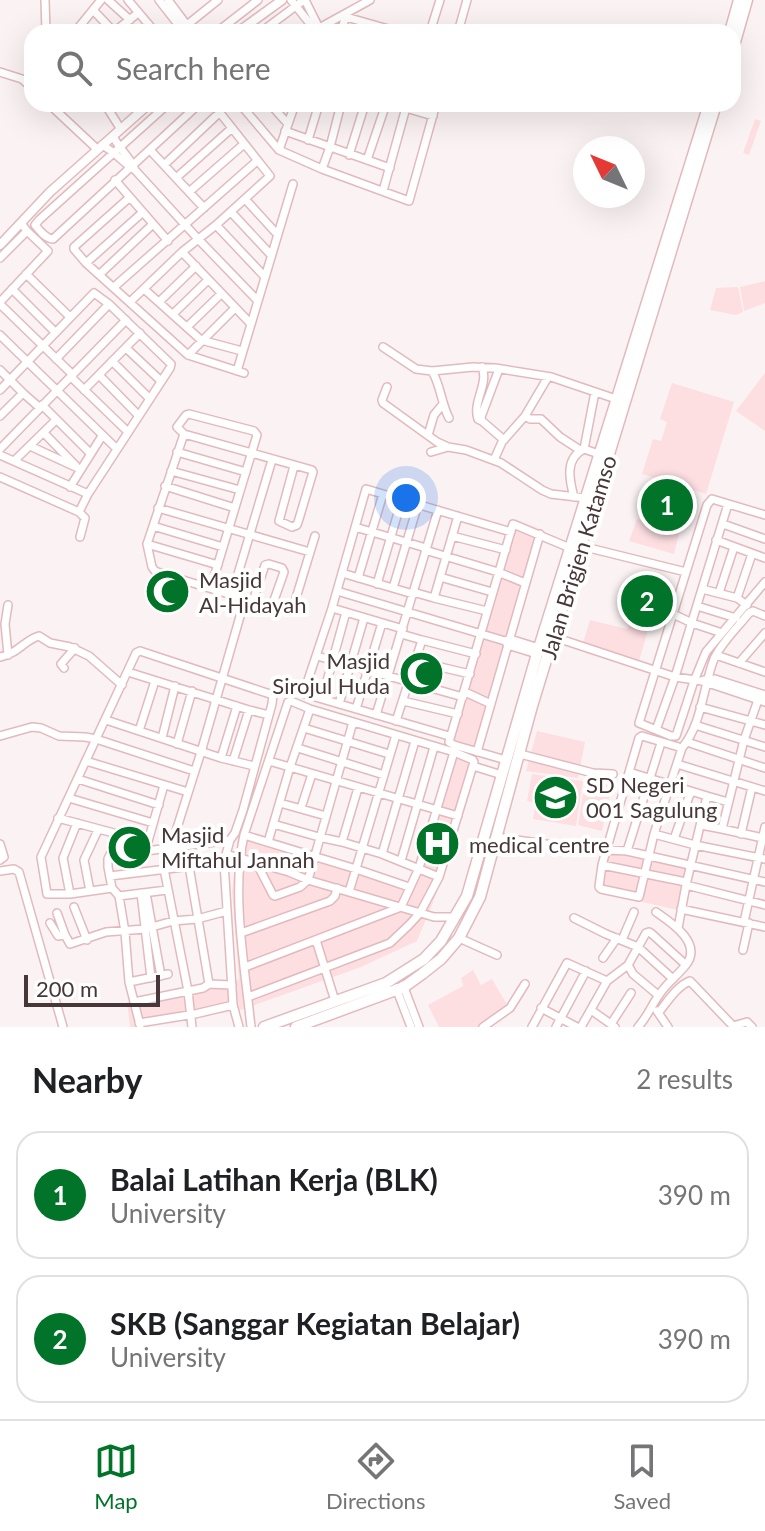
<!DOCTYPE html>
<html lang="en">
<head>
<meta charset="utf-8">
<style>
	:root { --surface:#fff; --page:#f6f6f6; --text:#202124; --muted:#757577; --line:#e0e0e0; --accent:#017429 }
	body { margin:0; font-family:Lato,sans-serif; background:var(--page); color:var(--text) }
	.compass { position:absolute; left:573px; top:136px; width:72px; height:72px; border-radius:50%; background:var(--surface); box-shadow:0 8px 32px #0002; rotate:313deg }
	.scale { position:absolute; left:24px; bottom:20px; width:136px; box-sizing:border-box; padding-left:8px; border:4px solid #473739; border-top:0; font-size:22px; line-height:28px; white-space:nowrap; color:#473739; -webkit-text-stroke:6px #fff; paint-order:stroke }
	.you { position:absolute; left:406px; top:498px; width:28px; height:28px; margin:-20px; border:6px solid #fff; border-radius:50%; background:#1a73e8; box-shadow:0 0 0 12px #1a73e833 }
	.badge { display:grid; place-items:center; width:52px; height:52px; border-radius:50%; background:var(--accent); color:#fff; font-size:26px; font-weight:700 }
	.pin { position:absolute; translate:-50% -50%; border:4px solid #fff; box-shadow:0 2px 8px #0006 }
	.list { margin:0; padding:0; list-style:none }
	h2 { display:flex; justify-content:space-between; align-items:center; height:104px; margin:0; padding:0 32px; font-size:34px }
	h2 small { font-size:26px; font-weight:400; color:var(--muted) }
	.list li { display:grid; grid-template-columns:52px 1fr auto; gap:24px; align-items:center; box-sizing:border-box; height:128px; margin:0 16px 16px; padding:0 16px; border:2px solid var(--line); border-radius:24px }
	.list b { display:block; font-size:30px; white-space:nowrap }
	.list p { margin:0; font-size:26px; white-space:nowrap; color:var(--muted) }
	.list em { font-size:26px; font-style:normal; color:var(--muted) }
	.icon { flex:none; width:44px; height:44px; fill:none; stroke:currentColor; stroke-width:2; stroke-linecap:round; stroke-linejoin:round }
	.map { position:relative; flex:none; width:765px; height:1027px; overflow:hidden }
	.search { position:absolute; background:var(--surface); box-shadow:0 8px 32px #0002; left:24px; right:24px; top:24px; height:88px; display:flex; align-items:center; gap:20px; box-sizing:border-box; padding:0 28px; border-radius:24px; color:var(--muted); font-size:30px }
	.sheet { height:392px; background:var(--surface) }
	nav { display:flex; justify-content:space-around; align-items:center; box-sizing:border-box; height:112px; border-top:2px solid var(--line); background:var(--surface); font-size:22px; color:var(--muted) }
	nav a { display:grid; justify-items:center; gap:4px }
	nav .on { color:var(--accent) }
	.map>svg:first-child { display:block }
</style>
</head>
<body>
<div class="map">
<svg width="765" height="1027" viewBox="0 0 765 1027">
	<rect width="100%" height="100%" fill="#fbf2f3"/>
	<path fill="#fddfe2" d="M755 119 761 121 749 155 743 153Z
		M765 281V303L744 311 740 287Z
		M738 287 743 312 736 315 710 310 716 288Z
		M765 373V431L736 411Z
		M672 383 734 402 706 494 642 474 653 439 661 441 667 422 660 419Z
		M655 485 688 495 679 524 645 516Z
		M515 519 543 530 436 895 417 941 361 967 241 1010 141 1027H130L127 1002 239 980 232 892 238 835 411 891 457 750 447 746Z
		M637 519 680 530 674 554 629 541Z
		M646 577 662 582 639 661 583 643 590 620 627 629Z
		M537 731 585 742 578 778 526 771Z
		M532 774 583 781 576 826 533 819 536 803 527 801Z
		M586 775 614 777 602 831 578 825Z
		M602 847 689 861 678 910 611 895 596 889 595 883Z
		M473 970 481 985 492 979 509 1008 478 1027H439L428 1005 463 986 461 978Z"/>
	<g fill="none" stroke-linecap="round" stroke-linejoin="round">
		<defs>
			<path id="minor" d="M45 0 46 32
				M108 0 130 20
				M128 0 155 32
				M159 0 184 32
				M168 0 192 32
				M291 0 315 30V32
				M305 0 319 28
				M93 10 114 32
				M346 17 399 32
				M187 25 218 0
				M75 32 101 0
				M114 32 138 13
				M217 32 258 0
				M261 32 304 0
				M312 32 370 0
				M341 32 346 15
				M430 32 440 0
				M458 32 467 0
				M0 72 22 79 32 88
				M49 104 97 149
				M105 104 120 128
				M168 104 39 220 35 225C39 230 46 239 53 239L199 104
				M240 104 279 150
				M270 104 288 124
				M295 104 279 150 322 169 409 201 436 104
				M392 104 433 116
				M285 131 390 168
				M308 140 319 104
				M102 145C117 153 123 163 135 170 131 158 119 149 113 136
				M150 150 204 208
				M349 155 365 104
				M367 160 386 104
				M164 165 220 112
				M322 169 330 147 341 104
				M135 170 199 240 258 301
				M176 178 232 128
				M115 180 168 241
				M383 191 407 104
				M189 192 244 144
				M130 197 74 247V249L86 263 188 355 244 373
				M245 199 277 234
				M231 212 271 255
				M216 225 265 277
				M182 252 251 324
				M0 258 27 231 21 223
				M86 263 143 212
				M26 274 70 317
				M100 274 153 224
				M114 287 257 161
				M12 289 55 332
				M144 289 201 340 242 351
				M0 302 48 251 27 231
				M130 302 182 252 216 225 270 176 213 104
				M159 302 196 266
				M0 304 73 375
				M173 314 208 280
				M187 327 221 294
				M0 335 117 449
				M383 347 416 369 432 371 473 367 495 368 551 377 616 399
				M126 348 161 381
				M188 355 235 308
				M56 359 109 304
				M112 361 149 398
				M499 369 481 417 482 421 504 440
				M0 370 23 393
				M237 371 293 184
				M432 371C441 386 441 403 449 418
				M99 375 138 415
				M71 377 128 432
				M387 387 382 400 383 403 437 442 446 446
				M0 390 94 293 109 304 171 364 170 368 88 494 79 512
				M84 390 140 333
				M42 405 90 453
				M0 416 23 393 40 408
				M525 416 530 419H541L560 437 580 450
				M482 421 478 419C472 402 489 384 482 367
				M44 433 76 466
				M184 434 177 427 186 415 189 414 254 431 257 435 211 587
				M428 435 434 415 443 404
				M30 446 80 469
				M0 449 126 320
				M584 449 595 392
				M177 452 246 472
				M431 452 448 447 466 450 501 463 542 490 551 494 585 498
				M0 455 88 494
				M494 460 502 442 525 416 548 377
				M14 461 56 420
				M294 466 279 521 292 527 297 525 299 519 313 472 312 470 184 434 147 544 152 567 155 571 160 573 245 599 292 611 315 536
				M171 471 240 490
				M0 477 79 512 85 518 80 537
				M165 486 235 508
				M70 487 102 436
				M574 497C569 479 565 458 584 449L599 454
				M158 508 310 552
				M765 515 712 499 707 505 639 723 671 736H676L694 681 706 652 765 582
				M723 524 765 539
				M153 526 223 547
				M355 527 426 548
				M452 536 506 550
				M716 540 765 558
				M147 544 218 565
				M581 546 686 572
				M425 550 498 572 525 583
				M342 573 413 594
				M440 577 492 592
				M358 578 383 494
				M377 584 402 499
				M393 588 418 504
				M702 589 737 598 747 605
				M337 591 505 641
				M413 592 434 598 458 516
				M719 593 734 547
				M232 594 272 460
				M434 598 487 611
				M737 598 752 554
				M253 601 265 565 269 564 282 568 284 572 272 606
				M8 605 5 624 8 655
				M697 606 736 618
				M332 608 403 629
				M673 614 692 623 722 633
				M554 637 675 677 702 681 765 702
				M422 640 476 654
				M537 654 508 645 505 641 510 639 539 648
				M716 655 765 672
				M317 656 463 697
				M0 657C19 653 23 641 39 636L50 643 70 647 89 656 122 685
				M415 661 470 674
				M739 663 765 633
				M64 668 61 664 75 648
				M128 672 249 710 269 715
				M704 680 715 679 765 695
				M465 692 491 704
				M322 699 346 612
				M403 701 458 714
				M339 704 364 618
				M700 707 765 725
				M356 709 382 623
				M376 715 438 510
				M106 720 221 758 254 766
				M396 721 422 640 401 634
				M695 725 765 747
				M304 728 389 754
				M656 730 675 677 728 504
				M139 731 155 681
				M0 736 32 727 41 728 59 736 85 737 96 739 194 771
				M449 736 305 694 304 692 332 608 366 489 511 532
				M162 738 175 686
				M687 742 765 768
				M177 744 192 691
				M298 748 384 775
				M682 748 642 736 639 738 602 865 599 887 601 889 639 897 654 834 682 748C702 724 703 687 714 659 721 643 738 627 749 613L753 611 765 616
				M477 752 540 534
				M520 754 593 773 613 774
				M221 758 237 706
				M506 760 454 745 449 742 513 524 570 548
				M86 761 188 792
				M233 761 249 710
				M269 761 458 816
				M677 764 765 791
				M473 766 502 775
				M629 772 707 796 686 885 678 928
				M78 779 159 805
				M707 796 728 802
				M69 798 153 823
				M280 803 326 816
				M301 808 312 774
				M58 818 147 842
				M273 824 319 837 342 842 382 854 439 877
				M701 825 722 829 744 740 758 700
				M722 829 763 838
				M654 834 695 845 765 859
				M741 834 752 787
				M119 835 108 859V867L112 888 119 896 125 932 129 982 140 1025
				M244 835 356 869 409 887
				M496 837 574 848 627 851 765 882
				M674 839 691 791
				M268 842 290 767 310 709
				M342 842 358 788
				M0 844 4 857 0 860
				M147 845 164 785
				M627 851 661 743
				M226 854 289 872 308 880 434 917H455
				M382 854 415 741
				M108 859 146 851 230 840
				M401 861 434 747
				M256 862 273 895 275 896 300 887 308 880 353 722
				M602 865 686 882
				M189 866 209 984
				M0 871 14 869 19 872 63 1027
				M110 876 224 862
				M686 885 765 905
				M112 888 70 894H47L41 857 136 653 140 651 273 695 272 704 243 810 235 833 230 840 224 862 233 1005 195 1014 139 1023
				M90 891 84 860 98 830
				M349 892 396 735
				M141 893 151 978
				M146 893 161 976
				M70 894 63 858 77 823
				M119 896 167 890
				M74 907 87 940
				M681 909 765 927
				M57 913 65 935
				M574 918 606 934 638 947 673 979
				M744 922 765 827
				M50 923 58 936 65 935 70 944 106 932 145 929 173 921 197 919 227 911
				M241 933 330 901 335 896 337 888
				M459 938 497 955
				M316 940 335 1001
				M622 940 634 912
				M743 950 749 923
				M603 958 617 938
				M245 967 401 907 419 868 454 752
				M129 982 168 974
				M403 985 419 1027
				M396 988 411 1027
				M658 995 633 974 628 965 646 933 649 932 652 934 686 965
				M248 997 390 943 409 925 420 913 439 877 474 762 473 760 454 752 310 709 291 701 288 702 244 835C231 893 245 968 251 1027
				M134 1002 203 988 209 984 232 985
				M233 1005 239 1027
				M541 1008 577 1027
				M591 1010 615 1027
				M657 1011 668 1027
				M659 1012C668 1001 677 986 690 981L733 1026 747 1022 752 1027
				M611 1024 631 993
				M192 1027 188 991 164 869 201 752 245 599
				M483 1027 510 1008 525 984
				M532 1027 567 963 607 981
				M556 1027 586 971
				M581 1027 607 981 628 965
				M638 1027C648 1016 651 1006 659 995 666 984 677 976 685 966 704 944 672 923 656 912"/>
			<path id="major" d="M238 32 282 0
				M0 245 50 192 149 104"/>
			<path id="highway" d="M730 32 739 0
				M733 49 747 0
				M264 1027 386 983 424 959 441 941 467 896 537 654 709 104
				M296 1027 404 987 422 974 441 959 459 938 480 897 532 706 716 104"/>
		</defs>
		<use href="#minor" stroke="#e2babe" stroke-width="10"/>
		<use href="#major" stroke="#e2babe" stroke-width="11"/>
		<use href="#highway" stroke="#e2babe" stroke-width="13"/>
		<use href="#minor" stroke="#fff" stroke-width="7"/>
		<use href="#major" stroke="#fff" stroke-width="8"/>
		<use href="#highway" stroke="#fff" stroke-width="10"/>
	</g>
	<defs>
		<symbol id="mosque-disc" viewBox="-11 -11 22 22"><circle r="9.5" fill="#017429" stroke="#fff"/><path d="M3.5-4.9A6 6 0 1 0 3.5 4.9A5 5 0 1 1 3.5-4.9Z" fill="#fff"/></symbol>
		<symbol id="university-disc" viewBox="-11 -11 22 22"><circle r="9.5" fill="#017429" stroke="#fff"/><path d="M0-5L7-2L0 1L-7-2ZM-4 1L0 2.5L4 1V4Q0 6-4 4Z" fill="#fff"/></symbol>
		<symbol id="hospital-disc" viewBox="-11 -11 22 22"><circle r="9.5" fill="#017429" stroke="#fff"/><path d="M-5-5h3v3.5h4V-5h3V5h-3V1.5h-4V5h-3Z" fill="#fff"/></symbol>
	</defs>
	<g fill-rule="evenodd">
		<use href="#mosque-disc" x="142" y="566" width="51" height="51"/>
		<use href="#mosque-disc" x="396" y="648" width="51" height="51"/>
		<use href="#university-disc" x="530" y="772" width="51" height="51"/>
		<use href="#hospital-disc" x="412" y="818" width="51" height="51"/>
		<use href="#mosque-disc" x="104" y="822" width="51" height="51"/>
	</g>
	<g text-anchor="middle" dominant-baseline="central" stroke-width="8" stroke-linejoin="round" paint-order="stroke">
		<g font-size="22" fill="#473739" stroke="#fff">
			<text transform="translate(578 557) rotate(-73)">Jalan Brigjen Katamso</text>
		</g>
		<g font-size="22" fill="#473739" stroke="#fff" text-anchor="start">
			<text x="199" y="579">Masjid<tspan x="199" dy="25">Al-Hidayah</tspan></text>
			<text x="390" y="660" text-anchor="end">Masjid<tspan x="390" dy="25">Sirojul Huda</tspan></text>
			<text x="586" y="784">SD Negeri<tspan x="586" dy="25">001 Sagulung</tspan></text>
			<text x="161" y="834">Masjid<tspan x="161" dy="25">Miftahul Jannah</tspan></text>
			<text x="469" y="844">medical centre</text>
		</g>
	</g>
</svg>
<svg class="compass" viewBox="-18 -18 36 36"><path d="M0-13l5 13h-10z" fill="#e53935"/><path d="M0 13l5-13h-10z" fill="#757577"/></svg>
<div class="scale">200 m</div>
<div class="you"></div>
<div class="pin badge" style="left:667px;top:505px">1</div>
<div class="pin badge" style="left:647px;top:601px">2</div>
<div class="search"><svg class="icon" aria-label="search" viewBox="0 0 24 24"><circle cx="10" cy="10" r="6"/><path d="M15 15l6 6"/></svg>Search here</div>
</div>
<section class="sheet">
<h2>Nearby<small>2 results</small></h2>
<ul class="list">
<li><span class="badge">1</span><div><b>Balai Latihan Kerja (BLK)</b><p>University</p></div><em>390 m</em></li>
<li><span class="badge">2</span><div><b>SKB (Sanggar Kegiatan Belajar)</b><p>University</p></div><em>390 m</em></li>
</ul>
</section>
<nav>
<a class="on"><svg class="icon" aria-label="map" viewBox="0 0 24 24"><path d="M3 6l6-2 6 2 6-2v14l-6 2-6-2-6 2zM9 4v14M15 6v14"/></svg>Map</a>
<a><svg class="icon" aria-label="directions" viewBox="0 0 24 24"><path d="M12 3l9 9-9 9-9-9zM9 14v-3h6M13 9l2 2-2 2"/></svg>Directions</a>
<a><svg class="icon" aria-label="saved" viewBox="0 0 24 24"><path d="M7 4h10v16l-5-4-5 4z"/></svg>Saved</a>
</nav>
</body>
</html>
